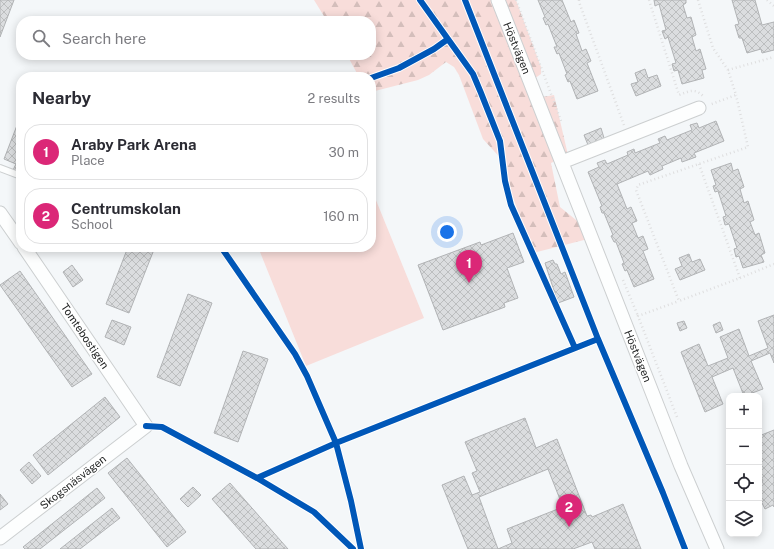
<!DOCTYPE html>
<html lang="en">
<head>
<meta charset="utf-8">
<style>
	:root { --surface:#fff; --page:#f7f7f7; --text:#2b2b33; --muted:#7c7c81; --line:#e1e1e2; --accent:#db2777 }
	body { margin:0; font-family:"Public Sans",sans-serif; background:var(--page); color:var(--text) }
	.controls { position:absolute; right:12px; bottom:12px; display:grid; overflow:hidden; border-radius:8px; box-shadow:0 2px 10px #0003 }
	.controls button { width:36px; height:36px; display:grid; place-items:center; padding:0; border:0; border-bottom:1px solid var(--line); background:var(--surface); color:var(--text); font:20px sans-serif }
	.you { position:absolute; left:447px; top:232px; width:14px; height:14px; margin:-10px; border:3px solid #fff; border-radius:50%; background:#1a73e8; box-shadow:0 0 0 6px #1a73e833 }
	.badge { display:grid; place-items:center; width:26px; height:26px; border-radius:50%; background:var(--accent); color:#fff; font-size:13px; font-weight:700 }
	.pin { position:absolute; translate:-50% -33px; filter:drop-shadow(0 1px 2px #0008) }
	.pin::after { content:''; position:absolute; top:21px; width:14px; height:12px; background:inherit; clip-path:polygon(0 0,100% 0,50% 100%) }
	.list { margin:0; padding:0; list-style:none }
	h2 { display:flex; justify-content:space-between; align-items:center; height:52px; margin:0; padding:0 16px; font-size:17px }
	h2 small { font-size:13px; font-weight:400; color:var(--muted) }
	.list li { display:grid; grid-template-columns:26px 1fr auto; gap:12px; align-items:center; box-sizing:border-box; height:56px; margin:0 8px 8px; padding:0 8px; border:1px solid var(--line); border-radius:16px }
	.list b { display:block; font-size:15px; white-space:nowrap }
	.list p { margin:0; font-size:13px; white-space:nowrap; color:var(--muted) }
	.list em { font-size:13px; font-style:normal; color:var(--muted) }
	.icon { flex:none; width:22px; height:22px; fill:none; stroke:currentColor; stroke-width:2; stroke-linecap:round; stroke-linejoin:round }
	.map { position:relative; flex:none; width:774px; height:549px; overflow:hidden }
	.search { position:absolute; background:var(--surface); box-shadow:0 2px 10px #0003; left:16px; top:16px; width:360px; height:44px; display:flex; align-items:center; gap:10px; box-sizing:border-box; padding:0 14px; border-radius:16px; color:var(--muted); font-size:15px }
	.panel { position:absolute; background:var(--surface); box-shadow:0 2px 10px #0003; left:16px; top:72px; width:360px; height:180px; border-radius:16px }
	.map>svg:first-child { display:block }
</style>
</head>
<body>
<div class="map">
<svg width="774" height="549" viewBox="0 0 774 549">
	<defs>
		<pattern id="forest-firs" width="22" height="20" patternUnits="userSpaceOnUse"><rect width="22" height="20" fill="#f8ddda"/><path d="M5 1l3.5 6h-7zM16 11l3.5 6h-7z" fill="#d4bebb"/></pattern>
		<pattern id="building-cross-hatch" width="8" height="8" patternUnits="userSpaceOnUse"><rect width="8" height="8" fill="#dbdddf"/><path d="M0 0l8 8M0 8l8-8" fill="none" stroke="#bcbebf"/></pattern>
	</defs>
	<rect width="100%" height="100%" fill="#f4f7f9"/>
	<path fill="#f8ddda" d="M371 188 424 318 306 366 258 247H371Z"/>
	<path fill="url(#forest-firs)" d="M314 0H516L541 67V74L531 81 537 98 554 95 568 155 551 163 560 207 586 228 588 239 533 253 512 195 505 163 483 139 459 75 454 67 446 62 429 75 418 80 371 92V77H359L347 55H371V21H327Z"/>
	<path fill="url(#building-cross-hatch)" stroke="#b1b3b5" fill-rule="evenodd" d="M0 0H14L0 37Z
		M538 0H562L571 22 574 20 579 33 576 34 582 51 586 49 591 61 587 63 598 91 577 99 570 81 568 82 565 75 567 74 559 53 557 54 554 47H557L548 24 546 25 543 18 545 17Z
		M654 0H686V3L683 5 687 18 691 17 696 35 692 37 696 51 700 49 706 69 702 70 704 78 682 84 678 70 674 71 672 64 676 63 668 37 665 39 662 31 666 30 659 4 655 6Z
		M732 0H755L762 25 774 22V50L762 53 761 49 747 53 742 38H739L735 25 739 24Z
		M645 69 648 78 657 75 661 86 636 96 631 84 638 82 635 73Z
		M21 115V173L13 170 16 164 4 159Z
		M716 121 724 141 694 153 696 157 682 162 681 158 662 166 663 169 650 175 648 171 617 184 627 209 631 207 637 221 632 223 638 238 643 236 648 249 643 251 654 279 634 287 627 270 625 271 622 264 624 263 616 242H614L611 236 613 235 604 213H602L600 207 602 206 588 172 599 167 597 163 605 160 607 164 628 155 627 152 634 149 635 153 660 143 658 139 665 136 667 140 692 130 690 125 697 123 699 128Z
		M601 128 604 138 588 145 584 135Z
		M731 163 733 171 738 169 744 187 740 189 744 203 748 201 754 220 750 222 755 235 759 233 765 253 761 255 764 262 743 268 739 256 736 257 734 249 737 248 729 224 725 225 723 217 726 216 718 191 715 192 713 186 716 185 711 170Z
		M513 233 524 262 507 268 518 298 504 303 505 307 443 330 418 265 480 242 481 245Z
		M128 247H155L129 313 106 304Z
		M689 254 692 262 700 259 705 270 680 280 675 269 682 266 679 258Z
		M553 260 555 264H557L561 274 565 272 574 297 558 303 545 263Z
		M72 265 83 280 73 287 63 272Z
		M20 271 92 374 72 387 0 285Z
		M188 294 212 303 180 386 157 377Z
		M774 315V363L770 353 751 361 763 389 744 396 733 368 712 377 723 404 705 412 681 352 699 344 708 366 728 358 720 337 739 329 749 356 768 348 758 321Z
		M112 320 131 327 124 345 105 337Z
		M684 321 687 328 680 331 677 323Z
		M720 322 723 330 716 333 713 325Z
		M243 351 268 359 238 442 214 433Z
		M105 397 120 417 48 475 33 455Z
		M525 418 536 448 557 439 587 516 591 515 592 517 623 504 641 549H595L592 542 573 549H468L442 485 464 476 472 495 480 492 472 473 477 471 465 442ZM548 469 563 507 507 529 512 543 498 549 479 497Z
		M774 430V507L773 505 765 509 762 503 759 505V483L763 481 759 473V436Z
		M127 458 186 532 167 547 108 473Z
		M29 462 41 476 32 484 20 470Z
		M230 483 288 549H256L212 499Z
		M193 487 201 495 188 507 180 499Z
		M97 488 105 498 40 549H25L23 547Z
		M0 494 8 504 0 510Z
		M112 508 120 518 80 549H60Z"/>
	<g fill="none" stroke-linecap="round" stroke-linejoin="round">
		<defs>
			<path id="lane" d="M0 168 21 176"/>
			<path id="street" d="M498 0 681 466 717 549
				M562 162 699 108
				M0 213 21 243
				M0 538 146 426 24 247"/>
		</defs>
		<use href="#lane" stroke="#cccfd0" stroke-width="8"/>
		<use href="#street" stroke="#cccfd0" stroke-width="15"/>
		<path stroke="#dededf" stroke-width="2.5" stroke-dasharray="1 3" stroke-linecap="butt" d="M516 0 561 121
			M579 0V2L624 125
			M649 0 679 95C689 91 695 88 703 96
			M698 0 713 48 728 70 736 95 709 105
			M767 0 774 6
			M728 70 774 57
			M699 164 740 278 679 301 636 190 638 185 748 147 736 95
			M740 278 774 264
			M623 280 638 316
			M677 417 638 316 679 301"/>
		<use href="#lane" stroke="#fdfefe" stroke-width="6"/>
		<use href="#street" stroke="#fdfefe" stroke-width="13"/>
		<defs>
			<path id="cycleway" d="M420 0 473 74 481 93 500 141 505 181 511 205 575 348
				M465 0 598 339 663 493 685 549
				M371 78 399 68 434 49 448 39
				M221 247 295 354 307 376 336 443 351 501 361 549
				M146 426 162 427 257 478 314 512 353 549
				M257 478 336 443 598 339"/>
		</defs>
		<use href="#cycleway" stroke="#fff" stroke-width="8"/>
		<use href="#cycleway" stroke="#0057b8" stroke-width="6"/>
	</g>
	<g text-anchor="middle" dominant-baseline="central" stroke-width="3.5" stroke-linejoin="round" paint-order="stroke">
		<g font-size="11" fill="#232525" stroke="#fff">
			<text transform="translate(517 48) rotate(68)">Höstvägen</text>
			<text transform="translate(85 336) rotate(56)">Tomtebostigen</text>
			<text transform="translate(638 356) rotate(68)">Höstvägen</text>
			<text transform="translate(73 482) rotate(-38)">Skogsnäsvägen</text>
		</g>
	</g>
</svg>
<div class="controls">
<button>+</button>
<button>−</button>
<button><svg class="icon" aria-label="locate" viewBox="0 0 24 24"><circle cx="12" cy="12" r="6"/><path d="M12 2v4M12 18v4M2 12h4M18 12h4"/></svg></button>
<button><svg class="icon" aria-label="layers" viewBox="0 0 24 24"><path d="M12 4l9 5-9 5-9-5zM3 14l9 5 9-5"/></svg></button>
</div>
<div class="you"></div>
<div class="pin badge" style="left:469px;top:283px">1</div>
<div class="pin badge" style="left:569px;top:527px">2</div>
<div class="search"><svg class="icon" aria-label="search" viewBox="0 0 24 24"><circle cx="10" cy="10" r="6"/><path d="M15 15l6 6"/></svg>Search here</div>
<section class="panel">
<h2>Nearby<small>2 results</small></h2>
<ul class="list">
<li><span class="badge">1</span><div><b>Araby Park Arena</b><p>Place</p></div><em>30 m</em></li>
<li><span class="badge">2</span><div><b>Centrumskolan</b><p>School</p></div><em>160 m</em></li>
</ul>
</section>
</div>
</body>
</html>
